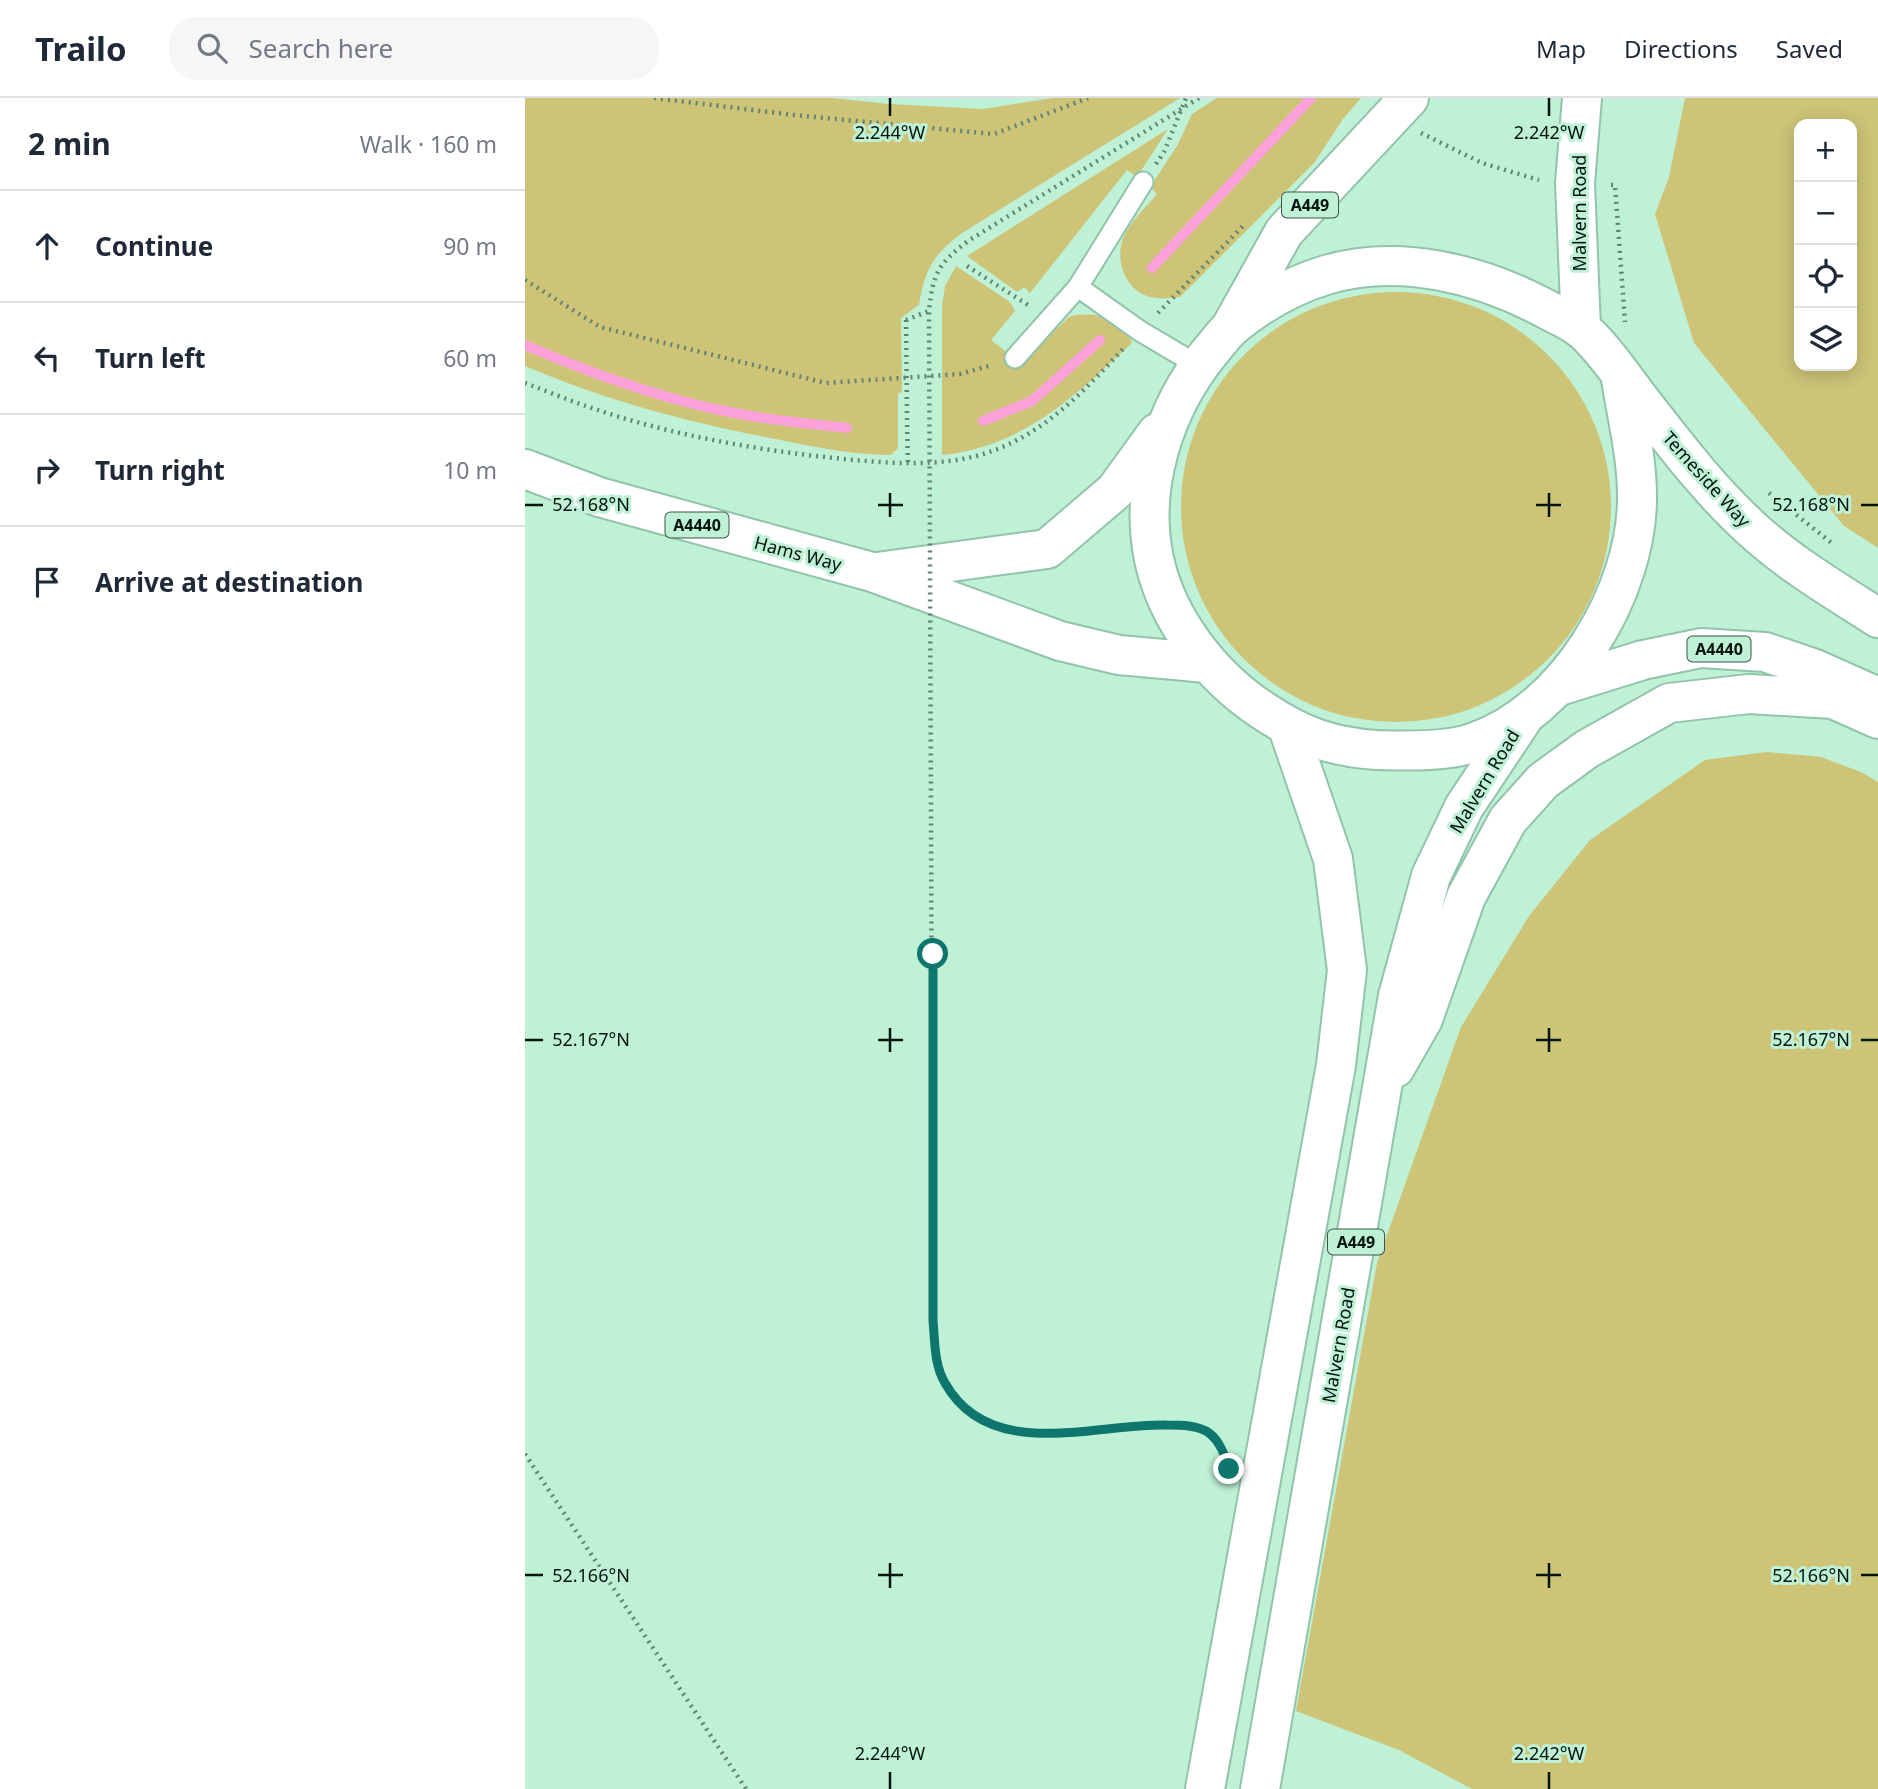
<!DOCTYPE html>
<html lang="en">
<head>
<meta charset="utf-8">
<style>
	:root { --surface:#fff; --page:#f6f6f7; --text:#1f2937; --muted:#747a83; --line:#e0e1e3 }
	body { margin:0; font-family:"Noto Sans",sans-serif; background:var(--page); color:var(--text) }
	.controls { position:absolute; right:21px; top:21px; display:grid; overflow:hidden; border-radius:14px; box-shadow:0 4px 18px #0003 }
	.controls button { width:63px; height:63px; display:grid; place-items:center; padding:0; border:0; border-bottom:2px solid var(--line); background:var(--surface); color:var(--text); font:35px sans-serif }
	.stop { position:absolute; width:21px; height:21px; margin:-16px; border:5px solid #0f766e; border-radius:50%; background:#fff }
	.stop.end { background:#0f766e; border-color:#fff; box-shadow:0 2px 7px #0008 }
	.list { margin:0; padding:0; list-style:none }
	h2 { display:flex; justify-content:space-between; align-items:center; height:91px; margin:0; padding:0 28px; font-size:30px }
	h2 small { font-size:23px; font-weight:400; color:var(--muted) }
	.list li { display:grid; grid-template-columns:46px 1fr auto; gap:21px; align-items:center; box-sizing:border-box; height:112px; padding:0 28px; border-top:2px solid var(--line) }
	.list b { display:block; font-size:26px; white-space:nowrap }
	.list em { font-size:23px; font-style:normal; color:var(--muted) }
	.icon { flex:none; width:38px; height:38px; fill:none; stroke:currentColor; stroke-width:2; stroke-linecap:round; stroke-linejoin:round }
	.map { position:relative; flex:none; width:1353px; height:1691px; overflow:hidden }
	header { display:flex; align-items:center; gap:42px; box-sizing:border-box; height:98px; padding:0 35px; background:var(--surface); border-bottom:2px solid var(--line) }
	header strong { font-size:33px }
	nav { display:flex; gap:38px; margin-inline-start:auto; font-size:24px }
	.search { width:490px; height:63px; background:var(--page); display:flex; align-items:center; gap:18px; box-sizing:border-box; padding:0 24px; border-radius:28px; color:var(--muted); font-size:26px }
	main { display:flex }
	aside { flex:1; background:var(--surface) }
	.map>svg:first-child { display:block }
</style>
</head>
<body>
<header>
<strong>Trailo</strong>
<div class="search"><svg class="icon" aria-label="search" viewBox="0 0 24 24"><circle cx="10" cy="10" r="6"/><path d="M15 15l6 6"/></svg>Search here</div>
<nav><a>Map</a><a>Directions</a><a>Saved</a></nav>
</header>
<main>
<aside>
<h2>2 min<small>Walk · 160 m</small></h2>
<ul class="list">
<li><svg class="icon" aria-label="ahead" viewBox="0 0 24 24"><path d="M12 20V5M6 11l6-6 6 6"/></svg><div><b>Continue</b></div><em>90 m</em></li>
<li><svg class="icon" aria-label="left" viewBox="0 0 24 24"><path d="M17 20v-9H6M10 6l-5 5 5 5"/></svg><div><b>Turn left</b></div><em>60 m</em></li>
<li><svg class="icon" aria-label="right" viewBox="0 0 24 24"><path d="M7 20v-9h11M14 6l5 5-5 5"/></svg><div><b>Turn right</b></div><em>10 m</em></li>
<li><svg class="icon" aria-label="arrive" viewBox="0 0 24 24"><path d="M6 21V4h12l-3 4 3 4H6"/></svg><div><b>Arrive at destination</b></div></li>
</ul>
</aside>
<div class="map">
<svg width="1353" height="1691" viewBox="0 0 1353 1691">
	<rect width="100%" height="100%" fill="#bff1d7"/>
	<path fill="#cdc478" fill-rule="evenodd" d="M0 0H307L364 6 458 11 528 0H655L437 135C408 157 400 171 394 207L376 220 377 294 373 295V350L366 357C324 357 281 347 240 339 158 323 77 301 0 268Z
		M692 0H836L818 21 789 65 655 199C644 200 633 202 622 198 601 191 591 165 597 144 602 127 620 110 632 96L625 89 652 48 667 16Z
		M1160 0H1353V450L1319 428 1169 245 1130 116 1144 79ZM1274 26H1327V268H1274Z
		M643 31 612 79 602 72 505 195 499 189 492 194 442 158Z
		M431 168 485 204 490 213 466 242 496 265 544 219C568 212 598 220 607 245 550 298 498 349 417 357V208L420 188Z
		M656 409a215 215 0 1 1 430 0a215 215 0 1 1-430 0Z
		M1241 654 1296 659 1336 674 1353 684V1691H947L874 1652 771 1613 852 1165 936 929 1004 818 1065 742 1180 662Z"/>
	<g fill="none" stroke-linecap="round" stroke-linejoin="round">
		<path stroke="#fca1d9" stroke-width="10" d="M627 170 786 0
			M0 247C70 277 145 304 220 317 254 323 288 326 322 330
			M458 323 507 303 575 242"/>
		<defs>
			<path id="service" d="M618 84 553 189 615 233 674 268
				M490 260 553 189"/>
			<path id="primary" d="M706 229 759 134 884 0
				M1056 230 1050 85 1057 0"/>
			<path id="trunk" d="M1095 275C1101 315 1112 357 1112 398 1113 494 1040 615 947 645 922 654 879 653 852 652 806 649 776 638 737 612 686 578 642 522 629 461 614 389 639 311 684 255 692 246 700 234 709 227 736 205 768 187 801 177 874 155 956 176 1021 211 1032 217 1045 222 1055 230 1074 244 1100 282 1116 303 1151 348 1186 394 1228 432 1265 466 1311 493 1353 520
				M0 371 74 399 347 474 535 543 594 557 682 565
				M352 474 522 451 590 393 632 335
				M1031 589 1118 562 1176 550 1240 554 1290 571 1344 595
				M870 970 898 921 941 799 983 722 1018 683 1062 651 1144 605 1224 596 1308 601 1353 621
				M680 1691 811 967 822 872 808 761 763 630
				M735 1691 873 898 906 778 939 709 997 622"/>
		</defs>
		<use href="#service" stroke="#92c3ab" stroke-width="23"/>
		<use href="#primary" stroke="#92c3ab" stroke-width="42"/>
		<use href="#trunk" stroke="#92c3ab" stroke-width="42"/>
		<path stroke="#628372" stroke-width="4.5" stroke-dasharray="2 5" stroke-linecap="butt" d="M129 0 269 17 469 36 563 0
			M896 35 957 65 1014 82
			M631 66 639 54 661 0
			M1086 87H1090L1100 224
			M442 168 503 207
			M0 182 75 229 301 285 435 276 467 267
			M633 215 720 126
			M381 222 404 213
			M0 285C21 293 43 302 64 309 147 338 242 354 329 362 376 366 425 369 470 352 523 332 561 291 598 251
			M382 320 383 367
			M1244 395 1308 446
			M455 1321C470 1328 484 1334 501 1336 544 1340 648 1313 682 1334 692 1340 699 1354 702 1365
			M0 1356 221 1691"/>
		<use href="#service" stroke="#fff" stroke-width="19"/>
		<use href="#primary" stroke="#fff" stroke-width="38"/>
		<use href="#trunk" stroke="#fff" stroke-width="38"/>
		<path stroke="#628372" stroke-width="4.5" stroke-dasharray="2 5" stroke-linecap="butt" d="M381 222 382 320
			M455 1321C414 1289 413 1272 408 1223L404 213C408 175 413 166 443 143L674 0"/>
	</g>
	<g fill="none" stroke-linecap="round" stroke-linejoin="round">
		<path stroke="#0f766e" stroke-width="9" d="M408 856V1223C410 1243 409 1267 420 1285 465 1365 570 1325 642 1327 655 1327 673 1327 684 1335 695 1343 700 1358 704 1371"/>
	</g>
	<path fill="none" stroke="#03140c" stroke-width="2.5" d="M365 0V18M1024 0V18M365 395V419M1024 395V419M0 407H18M353 407H378M1011 407H1036M1336 407H1353M365 930V954M1024 930V954M0 942H18M353 942H378M1011 942H1036M1336 942H1353M365 1465V1490M1024 1465V1490M0 1477H18M353 1477H378M1011 1477H1036M1336 1477H1353M365 1674V1691M1024 1674V1691"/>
	<g text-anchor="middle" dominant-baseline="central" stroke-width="6" stroke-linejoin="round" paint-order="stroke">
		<g fill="#bff1d7" stroke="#3b5649" stroke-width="2">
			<rect x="757" y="94.5" width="56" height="25" rx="5"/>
			<rect x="140.5" y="414.5" width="63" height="25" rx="5"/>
			<rect x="1162.5" y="538.5" width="63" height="25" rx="5"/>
			<rect x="803" y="1131.5" width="56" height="25" rx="5"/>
		</g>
		<g font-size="16" font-weight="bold" fill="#03140c">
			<text x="785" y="107">A449</text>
			<text x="172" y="427">A4440</text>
			<text x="1194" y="551">A4440</text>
			<text x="831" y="1144">A449</text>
		</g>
		<g font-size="18" fill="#03140c" stroke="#bff1d7">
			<text transform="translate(1054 115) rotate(-90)">Malvern Road</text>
			<text transform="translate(1182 381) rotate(48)">Temeside Way</text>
			<text transform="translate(273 455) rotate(15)">Hams Way</text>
			<text transform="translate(959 683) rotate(-59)">Malvern Road</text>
			<text transform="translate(813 1247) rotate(-80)">Malvern Road</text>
		</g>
	</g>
	<g font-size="18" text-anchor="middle" fill="#03140c" stroke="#bff1d7" stroke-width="6" stroke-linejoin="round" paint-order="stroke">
		<text x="365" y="41">2.244°W</text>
		<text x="1024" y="41">2.242°W</text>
		<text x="66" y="413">52.168°N</text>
		<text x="1286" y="413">52.168°N</text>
		<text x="66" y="948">52.167°N</text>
		<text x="1286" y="948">52.167°N</text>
		<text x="66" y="1484">52.166°N</text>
		<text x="1286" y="1484">52.166°N</text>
		<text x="365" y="1662">2.244°W</text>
		<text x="1024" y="1662">2.242°W</text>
	</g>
</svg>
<div class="controls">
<button>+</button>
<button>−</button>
<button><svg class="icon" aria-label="locate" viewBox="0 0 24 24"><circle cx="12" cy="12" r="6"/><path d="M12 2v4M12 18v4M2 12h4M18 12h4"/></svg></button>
<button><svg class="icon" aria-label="layers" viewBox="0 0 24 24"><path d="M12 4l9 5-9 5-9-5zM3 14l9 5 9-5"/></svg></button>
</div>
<div class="stop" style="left:408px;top:856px"></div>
<div class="stop end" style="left:704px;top:1371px"></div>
</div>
</main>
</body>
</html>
